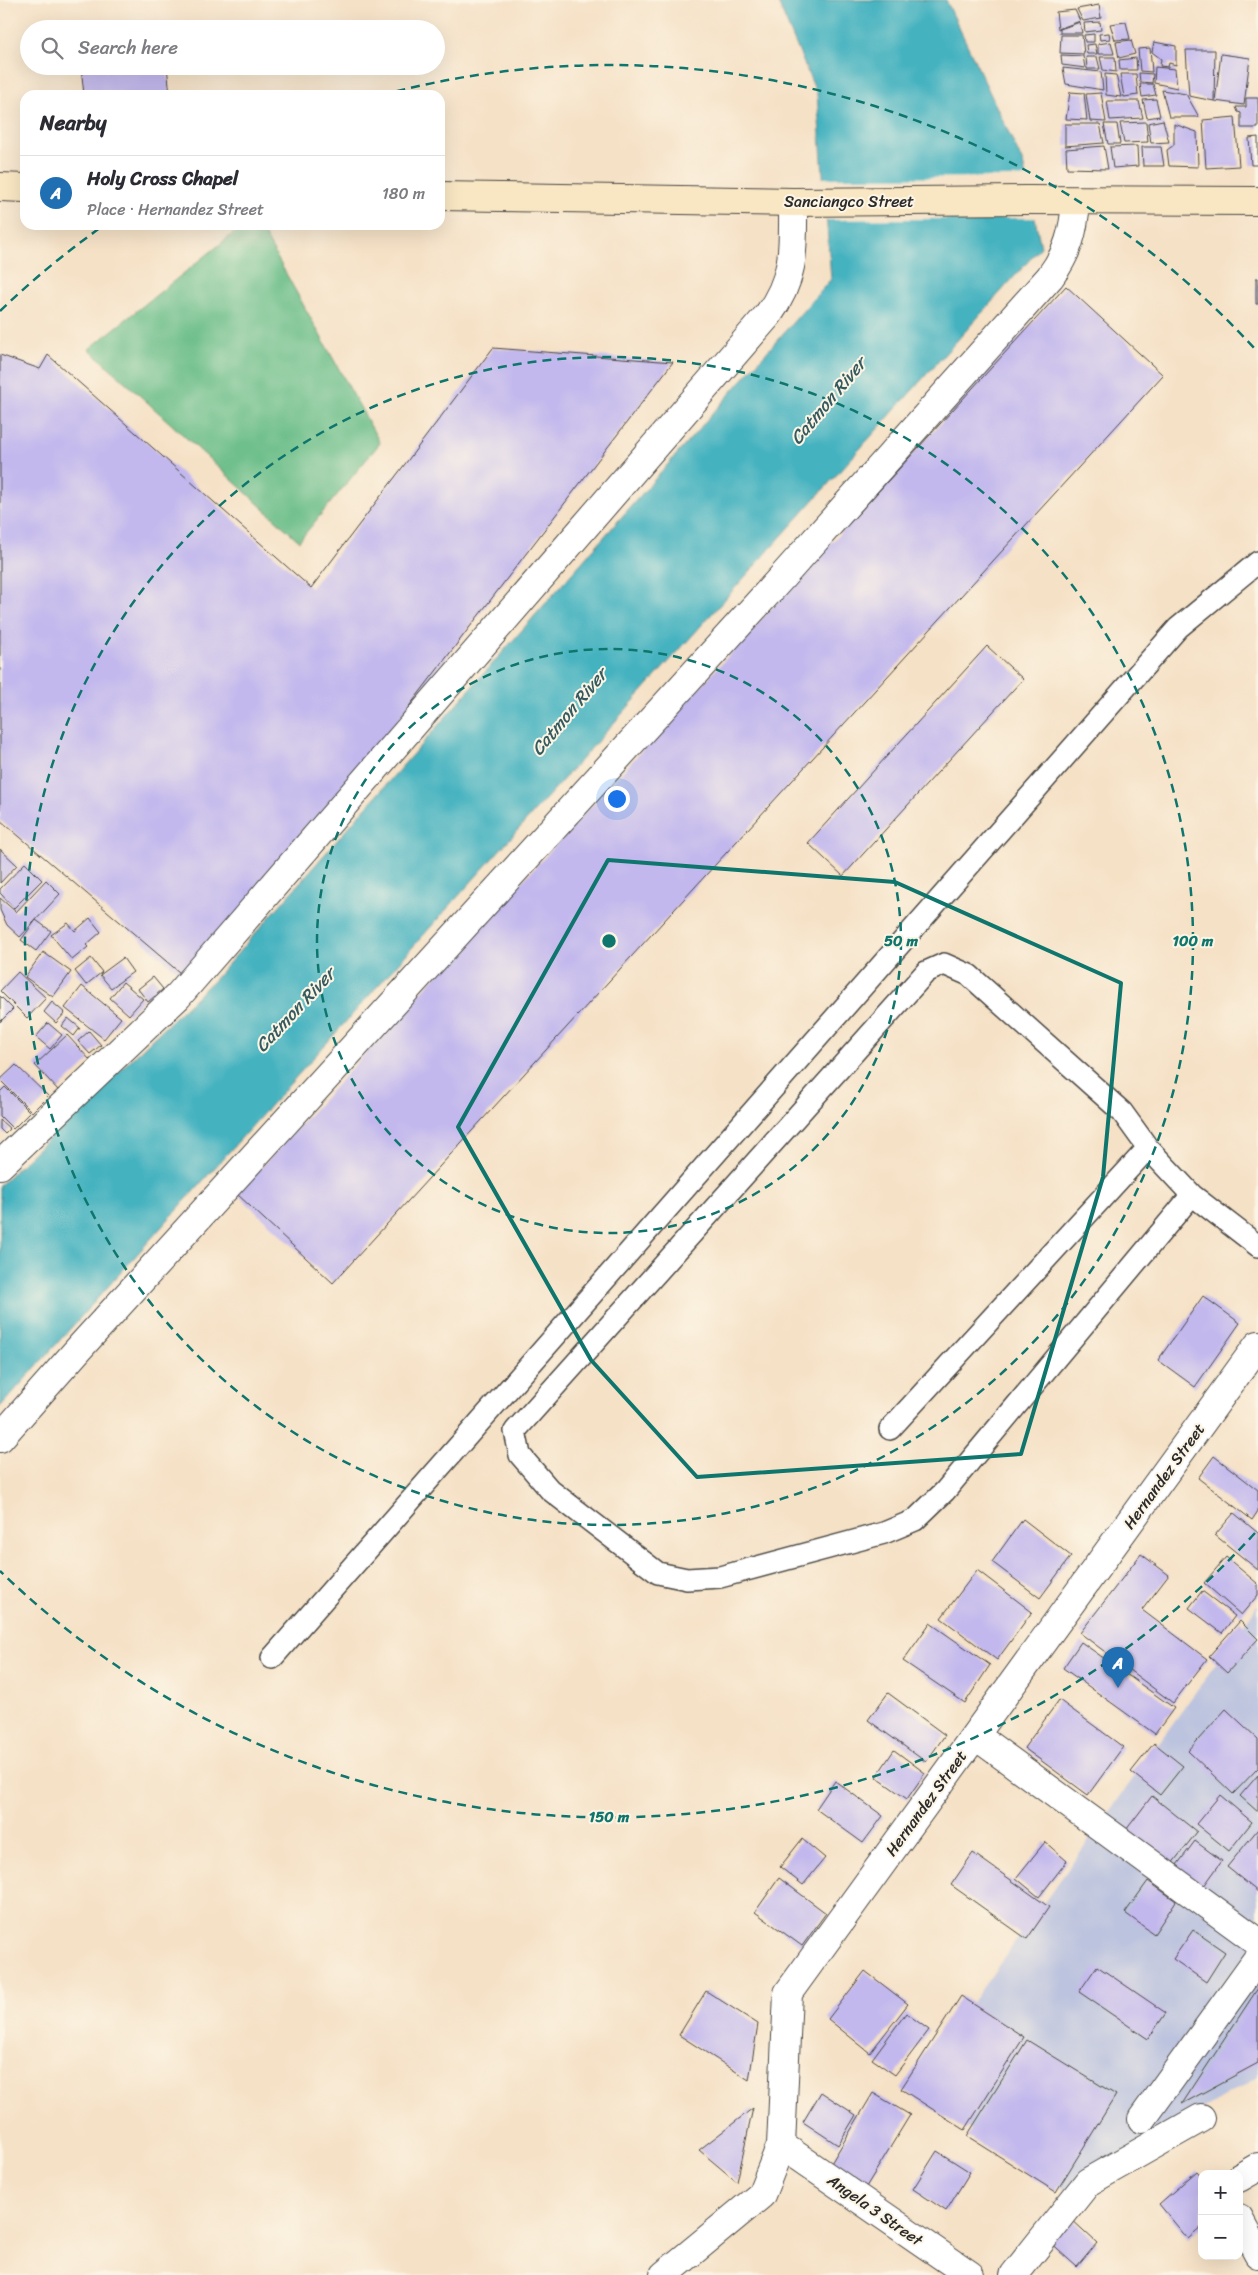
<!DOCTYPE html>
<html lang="en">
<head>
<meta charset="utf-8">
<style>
	:root { --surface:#fff; --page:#f2f2f3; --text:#2b2b33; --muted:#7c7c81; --line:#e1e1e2; --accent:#1f6fb2 }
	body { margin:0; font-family:Sriracha,sans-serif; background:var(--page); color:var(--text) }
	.controls { position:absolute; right:15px; bottom:15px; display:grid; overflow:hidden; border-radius:10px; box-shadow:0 5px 20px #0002 }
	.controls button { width:45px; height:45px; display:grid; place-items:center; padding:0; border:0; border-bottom:1px solid var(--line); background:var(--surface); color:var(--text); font:25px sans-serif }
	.you { position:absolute; left:616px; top:798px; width:18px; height:18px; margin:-12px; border:4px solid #fff; border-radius:50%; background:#1a73e8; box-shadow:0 0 0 8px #1a73e833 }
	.badge { display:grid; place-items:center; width:32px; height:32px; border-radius:50%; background:var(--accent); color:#fff; font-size:16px; font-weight:700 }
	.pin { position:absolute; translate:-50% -41px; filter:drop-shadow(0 1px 2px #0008) }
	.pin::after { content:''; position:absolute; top:26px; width:18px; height:15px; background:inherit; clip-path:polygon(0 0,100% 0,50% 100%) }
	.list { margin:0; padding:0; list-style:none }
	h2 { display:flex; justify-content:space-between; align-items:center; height:65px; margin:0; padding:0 20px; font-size:21px }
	h2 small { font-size:16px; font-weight:400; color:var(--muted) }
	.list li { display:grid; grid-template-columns:32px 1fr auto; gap:15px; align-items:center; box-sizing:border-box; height:75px; padding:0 20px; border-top:1px solid var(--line) }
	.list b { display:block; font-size:19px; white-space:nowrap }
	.list p { margin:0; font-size:16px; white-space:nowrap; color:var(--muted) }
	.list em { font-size:16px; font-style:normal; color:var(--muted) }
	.icon { flex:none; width:28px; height:28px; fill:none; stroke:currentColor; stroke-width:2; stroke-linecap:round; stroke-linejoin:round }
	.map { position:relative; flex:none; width:1258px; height:2275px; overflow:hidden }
	.search { position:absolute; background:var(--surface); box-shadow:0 5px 20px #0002; left:20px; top:20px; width:425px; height:55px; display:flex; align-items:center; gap:12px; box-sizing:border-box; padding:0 18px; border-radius:28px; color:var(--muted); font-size:19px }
	.panel { position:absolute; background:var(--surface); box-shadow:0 5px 20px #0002; left:20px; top:90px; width:425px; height:140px; border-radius:15px }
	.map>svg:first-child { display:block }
</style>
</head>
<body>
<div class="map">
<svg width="1258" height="2275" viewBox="0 0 1258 2275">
	<rect width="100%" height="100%" fill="#fcf5e5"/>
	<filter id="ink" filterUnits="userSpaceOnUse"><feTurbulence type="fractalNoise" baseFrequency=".02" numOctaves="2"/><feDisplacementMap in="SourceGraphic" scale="10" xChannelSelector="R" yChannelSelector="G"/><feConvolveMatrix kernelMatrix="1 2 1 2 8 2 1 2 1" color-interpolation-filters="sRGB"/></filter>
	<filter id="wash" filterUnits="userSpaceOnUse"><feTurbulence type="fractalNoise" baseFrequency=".0096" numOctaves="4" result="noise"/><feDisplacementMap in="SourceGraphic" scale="20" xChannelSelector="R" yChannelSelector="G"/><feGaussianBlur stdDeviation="1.12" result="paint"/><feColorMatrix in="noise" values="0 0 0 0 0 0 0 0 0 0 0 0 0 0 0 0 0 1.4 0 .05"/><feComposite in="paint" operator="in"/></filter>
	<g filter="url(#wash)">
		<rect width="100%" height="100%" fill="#f5e1c6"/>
		<path fill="#bcc3de" d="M1258 1605V2077L1066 2190 909 2090Z"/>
		<path fill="#6ebf8b" stroke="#4c755b" d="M244 225H259L380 443 299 541 89 349Z"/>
		<path fill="#44b2c0" stroke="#386e76" d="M777 0H946L1023 163 1041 247 0 1407V1185L215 979 831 279 817 94Z"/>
		<path fill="#f5e1c6" d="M1029 177 1038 218 824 220 821 178Z"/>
		<g id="blocks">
			<path fill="#c2b8ed" d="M1099 5 1101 18 1083 21 1077 9Z
				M1075 10 1080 21 1058 29 1056 12Z
				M1080 22 1082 33H1060V29Z
				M1100 22 1101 30 1085 32 1084 23Z
				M1126 22 1130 39 1115 40 1110 24Z
				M1109 33 1110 39 1100 40 1099 34Z
				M1094 34V42H1085L1084 35Z
				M1061 35H1082L1084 54 1060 53Z
				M1131 40 1135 54 1119 58 1116 42Z
				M1111 42 1114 54H1098V44Z
				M1154 42 1176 46V65L1169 63 1168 67 1160 66 1161 59 1152 52Z
				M1095 44 1097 54H1087L1086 45Z
				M1150 48 1152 72 1140 71 1138 49Z
				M1186 50H1215L1214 101 1189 96Z
				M1221 54 1250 58 1244 105 1215 101Z
				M1061 55 1083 56 1085 68 1062 65Z
				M1086 57H1097L1100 69H1087Z
				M1100 57H1115L1116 72 1103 70Z
				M1136 58 1137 70H1120L1119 60Z
				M81 66H167L170 95H84Z
				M1155 67 1175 69 1177 88 1154 83Z
				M1063 68 1101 72 1103 90 1066 84Z
				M1139 73 1153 74 1152 83 1140 82Z
				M1105 74 1116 75 1121 97 1106 95Z
				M1120 74H1136L1138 95 1124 97Z
				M1140 84H1153L1156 95 1142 97Z
				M1162 90 1186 94 1199 117H1169Z
				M1070 92 1084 93 1087 120 1066 119Z
				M1101 93 1106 122 1090 121 1086 94Z
				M1246 98H1258V128H1241V113L1238 112 1236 107H1246Z
				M1156 99 1160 116 1147 118 1143 100Z
				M1107 101H1139L1143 118 1110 120Z
				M1235 117 1239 166 1206 168 1203 120Z
				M1163 120 1169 142 1151 143 1148 123Z
				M1146 122 1148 142 1124 143 1120 123Z
				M1065 124H1100L1104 143 1065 146Z
				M1104 124H1117L1120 144H1108Z
				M1174 124 1197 132 1198 167 1169 166 1167 150 1174 145Z
				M1258 137V165H1251L1249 138Z
				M1104 146 1108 169 1067 168 1066 149Z
				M1137 146 1138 166 1113 168 1110 147Z
				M1142 147H1161L1164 166H1143Z
				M1256 278H1258V304H1256Z
				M1066 286 1163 375 333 1283 237 1194Z
				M493 348 673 362 374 752 186 978 0 820V355L40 369 48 355 311 588Z
				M987 646 1023 679 843 876 808 843Z
				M0 849 17 865 0 883Z
				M25 863 42 880 14 908 0 893V889Z
				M46 880 60 894 20 937 7 925 0 910V898L16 912Z
				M90 918 101 932 86 945 88 947 72 960 51 935 68 923 75 931Z
				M36 920 51 931 36 951 21 940Z
				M43 952 71 972 53 997 25 977Z
				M91 958 102 972 86 985 75 971Z
				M123 958 133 972 111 988 100 975Z
				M18 972 46 998 27 1018 0 991Z
				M153 977 163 989 148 1002 138 989Z
				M123 982 143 999 129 1015 110 998Z
				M82 986 121 1018 104 1039 65 1008Z
				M0 996 13 1009 0 1022Z
				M52 1002 65 1013 56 1023 44 1012Z
				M68 1018 80 1028 74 1036 62 1026Z
				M48 1023 62 1035 50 1049 36 1037Z
				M89 1031 101 1045 90 1054 78 1041Z
				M67 1035 90 1060 58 1090 35 1065Z
				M16 1065 48 1096 32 1112 0 1080Z
				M5 1087 30 1112 13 1129 0 1116V1092Z
				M0 1120 10 1129 5 1134 0 1129Z
				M1203 1296 1240 1323 1195 1387 1158 1360Z
				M1214 1456 1258 1490V1511L1252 1520 1198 1478Z
				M1234 1513 1258 1533V1570L1215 1535Z
				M1023 1519 1071 1556 1040 1598 992 1562Z
				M1141 1554 1169 1575 1142 1610 1207 1659 1173 1703 1080 1633Z
				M1226 1557 1258 1584V1595L1241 1615 1204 1583Z
				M977 1570 1032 1612 997 1660 941 1618Z
				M1202 1591 1235 1616 1222 1633 1189 1608Z
				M1240 1621 1258 1639 1227 1673 1209 1656Z
				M930 1623 990 1665 965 1703 903 1661Z
				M1081 1642 1174 1708 1155 1734 1063 1668Z
				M888 1693 945 1735 926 1762 868 1720Z
				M1059 1700 1123 1747 1088 1795 1024 1748Z
				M1226 1709 1258 1739V1768L1233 1794 1188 1751Z
				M1154 1743 1183 1766 1160 1795 1131 1772Z
				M894 1750 925 1773 907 1799 876 1777Z
				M1258 1775V1812L1240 1796Z
				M835 1781 883 1816 863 1843 816 1809Z
				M1220 1795 1252 1822 1229 1851 1196 1824Z
				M1152 1796 1197 1832 1171 1865 1126 1830Z
				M1258 1829V1892L1227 1867Z
				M802 1839 825 1858 803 1885 780 1867Z
				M1195 1841 1222 1861 1201 1890 1174 1869Z
				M1045 1842 1067 1861 1039 1897 1016 1878Z
				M973 1853 1049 1907 1027 1939 951 1885Z
				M779 1878 826 1913 802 1946 755 1912Z
				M1148 1881 1176 1901 1154 1934 1125 1913Z
				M1193 1930 1225 1952 1206 1982 1173 1959Z
				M1097 1966 1166 2013 1148 2039 1079 1992Z
				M865 1971 908 2004 870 2053 828 2019Z
				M1258 1988V2063L1182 2104Z
				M706 1991 758 2024 749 2080 679 2035Z
				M961 1996 1024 2037 965 2130 901 2089Z
				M906 2013 929 2030 895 2075 872 2059Z
				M1027 2040 1116 2095 1056 2192 967 2136Z
				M821 2092 856 2115 838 2145 803 2122Z
				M873 2093 910 2115 866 2187 830 2165Z
				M753 2108 737 2182 699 2150Z
				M937 2151 970 2172 946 2211 913 2189Z
				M1197 2171 1202 2177V2227L1188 2239 1159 2204Z
				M1070 2218 1097 2243 1077 2267 1048 2241Z"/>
		</g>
	</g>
	<g filter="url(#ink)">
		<use href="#blocks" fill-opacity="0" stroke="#494642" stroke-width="1"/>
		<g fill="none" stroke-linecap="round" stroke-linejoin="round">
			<defs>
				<path id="lane" d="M1192 1195 945 1491 915 1520 884 1533 720 1577 687 1579 658 1573 550 1490 520 1455 515 1431 926 972 944 964 969 975 1122 1112 1148 1148 1192 1195 1258 1246
					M890 1429 1148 1148
					M272 1658 1178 628 1258 562"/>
				<path id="street" d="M0 1165 178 996 768 315C796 277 793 247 793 202
					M0 1438 83 1344 783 576 1050 277C1068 253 1074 231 1076 201
					M976 1736 1258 1942
					M1142 2119 1258 1958
					M781 2145 970 2275
					M1239 2178 1258 2167
					M1239 2218 1258 2254
					M664 2275 761 2195 781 2145 788 1993 1258 1345
					M1014 2275 1088 2182 1201 2118"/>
				<path id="secondary" d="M0 187 25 188
					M440 196 793 202 1025 200 1258 201"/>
			</defs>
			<use href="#lane" stroke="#494642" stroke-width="24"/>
			<use href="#street" stroke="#494642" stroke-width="30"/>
			<use href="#secondary" stroke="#494642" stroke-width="30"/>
			<use href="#lane" stroke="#fff" stroke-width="21"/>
			<use href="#street" stroke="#fff" stroke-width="28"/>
			<use href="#secondary" stroke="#f9e7c3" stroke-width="28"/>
		</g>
	</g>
	<path fill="none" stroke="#0f766e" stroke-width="4" stroke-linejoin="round" d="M608 860 895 882 1121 983 1103 1177 1021 1454 697 1477 591 1360 458 1127Z"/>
	<g fill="none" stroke="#0f766e" stroke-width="2.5" stroke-dasharray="9 6">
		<circle cx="609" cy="941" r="292"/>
		<circle cx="609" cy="941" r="584"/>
		<path d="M1255 1533A876 876 0 0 1 0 1571M0 311A876 876 0 0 1 100 228M382 95A876 876 0 0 1 1255 349"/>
	</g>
	<g text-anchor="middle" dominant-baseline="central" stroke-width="4" stroke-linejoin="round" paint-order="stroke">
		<g font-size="16" fill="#2b2b2b" stroke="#fcf5e5">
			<text x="849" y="201">Sanciangco Street</text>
			<text transform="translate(1164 1476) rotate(-54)">Hernandez Street</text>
			<text transform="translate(926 1803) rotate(-54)">Hernandez Street</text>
			<text transform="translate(875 2210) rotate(35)">Angela 3 Street</text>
		</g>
		<g font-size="18" font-style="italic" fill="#345a5f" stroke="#fcf5e5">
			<text transform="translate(828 401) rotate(-50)">Catmon River</text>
			<text transform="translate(569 712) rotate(-50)">Catmon River</text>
			<text transform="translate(295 1010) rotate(-47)">Catmon River</text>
		</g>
	</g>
	<circle cx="609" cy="941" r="8" fill="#0f766e" stroke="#fcf5e5" stroke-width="2.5"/>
	<g font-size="15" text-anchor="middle" font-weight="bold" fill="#0f766e" stroke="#fcf5e5" stroke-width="4" stroke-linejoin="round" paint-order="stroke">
		<text x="901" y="946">50 m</text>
		<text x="1193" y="946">100 m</text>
		<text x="609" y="1822">150 m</text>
	</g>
</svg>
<div class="controls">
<button>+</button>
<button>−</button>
</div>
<div class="you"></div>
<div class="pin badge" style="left:1118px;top:1688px">A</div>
<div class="search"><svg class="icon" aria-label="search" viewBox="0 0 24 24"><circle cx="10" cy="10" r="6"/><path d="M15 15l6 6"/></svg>Search here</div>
<section class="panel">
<h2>Nearby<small></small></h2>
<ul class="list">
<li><span class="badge">A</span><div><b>Holy Cross Chapel</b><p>Place · Hernandez Street</p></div><em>180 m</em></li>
</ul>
</section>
</div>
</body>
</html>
